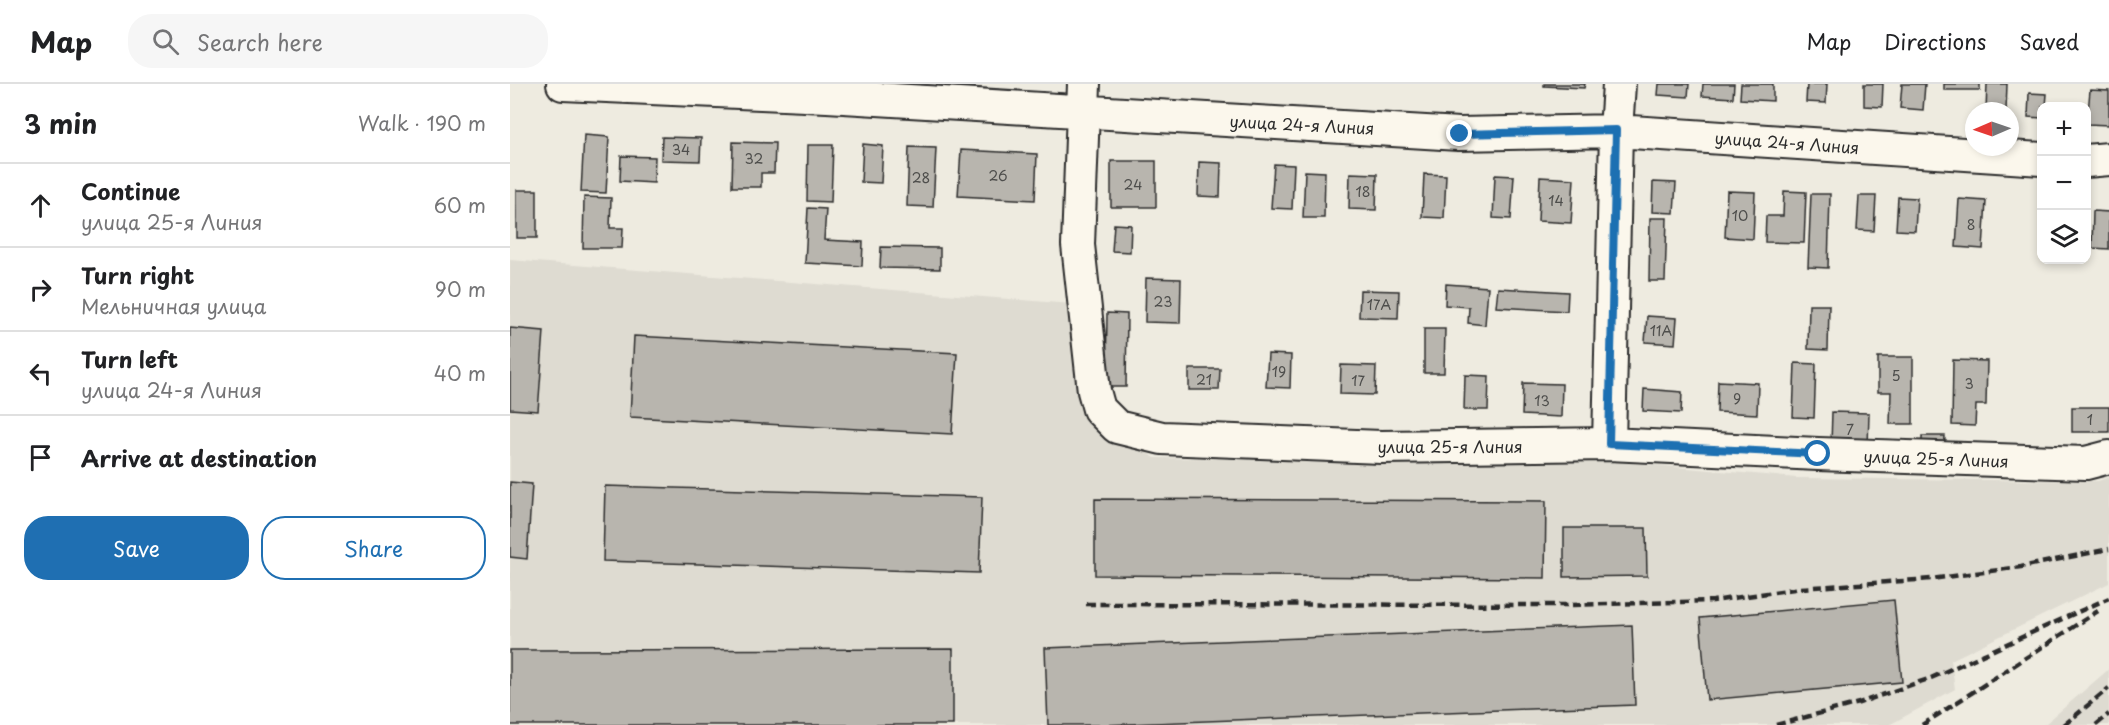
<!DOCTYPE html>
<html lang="en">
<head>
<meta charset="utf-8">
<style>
	:root { --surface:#fff; --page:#f6f6f6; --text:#202124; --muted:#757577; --line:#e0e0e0; --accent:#1f6fb2 }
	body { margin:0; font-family:"Playpen Sans",sans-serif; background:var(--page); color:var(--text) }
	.controls { position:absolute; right:18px; top:18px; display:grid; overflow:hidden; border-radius:12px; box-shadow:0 3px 9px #0003 }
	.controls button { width:54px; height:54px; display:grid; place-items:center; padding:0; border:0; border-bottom:2px solid var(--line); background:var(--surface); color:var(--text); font:30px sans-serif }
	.compass { position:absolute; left:1455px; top:18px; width:54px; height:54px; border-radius:50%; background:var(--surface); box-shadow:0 3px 9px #0003; rotate:268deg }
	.stop { position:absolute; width:18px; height:18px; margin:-14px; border:4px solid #1f6fb2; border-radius:50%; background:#fff }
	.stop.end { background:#1f6fb2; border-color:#fff; box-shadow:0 2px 6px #0008 }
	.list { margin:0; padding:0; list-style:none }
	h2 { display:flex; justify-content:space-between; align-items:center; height:78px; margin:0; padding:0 24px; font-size:26px }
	h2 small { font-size:20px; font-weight:400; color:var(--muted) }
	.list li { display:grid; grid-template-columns:39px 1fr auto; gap:18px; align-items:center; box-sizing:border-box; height:84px; padding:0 24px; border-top:2px solid var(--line) }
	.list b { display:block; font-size:22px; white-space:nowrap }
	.list p { margin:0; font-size:20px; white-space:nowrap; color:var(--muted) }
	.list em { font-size:20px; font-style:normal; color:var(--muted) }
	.actions { display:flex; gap:12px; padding:18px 24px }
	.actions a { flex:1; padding:14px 0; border:2px solid var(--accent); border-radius:24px; text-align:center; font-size:21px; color:var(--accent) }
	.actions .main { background:var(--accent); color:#fff }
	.icon { flex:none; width:33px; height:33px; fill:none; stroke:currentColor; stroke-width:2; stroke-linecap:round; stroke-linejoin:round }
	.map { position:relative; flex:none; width:1599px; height:641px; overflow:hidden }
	header { display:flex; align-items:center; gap:36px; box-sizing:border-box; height:84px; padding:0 30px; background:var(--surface); border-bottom:2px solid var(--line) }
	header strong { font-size:28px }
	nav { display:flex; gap:33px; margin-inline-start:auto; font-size:21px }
	.search { width:420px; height:54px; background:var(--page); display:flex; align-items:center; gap:15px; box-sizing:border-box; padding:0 21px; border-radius:24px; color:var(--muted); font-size:22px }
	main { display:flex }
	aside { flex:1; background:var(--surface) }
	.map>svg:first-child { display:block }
</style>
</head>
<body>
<header>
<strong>Map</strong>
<div class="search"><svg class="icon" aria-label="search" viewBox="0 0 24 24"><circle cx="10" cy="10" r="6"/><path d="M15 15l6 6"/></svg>Search here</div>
<nav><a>Map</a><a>Directions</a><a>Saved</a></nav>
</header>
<main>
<aside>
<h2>3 min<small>Walk · 190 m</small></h2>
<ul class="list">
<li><svg class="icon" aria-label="ahead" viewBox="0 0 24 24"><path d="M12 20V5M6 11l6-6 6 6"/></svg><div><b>Continue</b><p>улица 25-я Линия</p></div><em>60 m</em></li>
<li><svg class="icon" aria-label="right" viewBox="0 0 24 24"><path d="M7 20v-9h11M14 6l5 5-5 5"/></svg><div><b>Turn right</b><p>Мельничная улица</p></div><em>90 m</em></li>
<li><svg class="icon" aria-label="left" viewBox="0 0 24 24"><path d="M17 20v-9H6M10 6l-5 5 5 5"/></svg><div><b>Turn left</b><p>улица 24-я Линия</p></div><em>40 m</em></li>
<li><svg class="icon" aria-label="arrive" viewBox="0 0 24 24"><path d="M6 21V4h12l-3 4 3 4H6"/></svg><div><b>Arrive at destination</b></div></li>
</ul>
<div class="actions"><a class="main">Save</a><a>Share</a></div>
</aside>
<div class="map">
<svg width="1599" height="641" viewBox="0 0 1599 641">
	<rect width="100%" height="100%" fill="#eeebe0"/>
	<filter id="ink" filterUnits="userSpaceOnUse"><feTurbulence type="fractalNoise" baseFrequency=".0167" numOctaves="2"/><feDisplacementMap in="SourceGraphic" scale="12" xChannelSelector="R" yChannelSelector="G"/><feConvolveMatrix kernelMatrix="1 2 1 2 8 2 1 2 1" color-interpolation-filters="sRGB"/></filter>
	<g filter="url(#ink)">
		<path fill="#dedbd1" d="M0 176 562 220 580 289 572 329 645 374 1100 377 1287 394 1588 397 1599 393V499L1441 576 1445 605 1379 641H0Z
			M1599 585V641H1534Z"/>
		<path fill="#b8b5ae" stroke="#2b2b2b" stroke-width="1.5" d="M1034 0H1075L1074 4 1034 2Z
			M1149 0H1179L1178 13 1148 11Z
			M1193 0H1224L1223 14 1192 12Z
			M1231 0H1263V17L1230 15Z
			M1297 0H1317L1316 19 1296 18Z
			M1354 0H1373L1372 23 1354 22Z
			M1392 0H1415L1413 26 1390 24Z
			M1434 0H1470V6H1434Z
			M1477 0H1497L1496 27H1476Z
			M1580 6 1599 7V41L1577 40Z
			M1519 9 1537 10 1536 22H1532V34L1518 33Z
			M74 51 99 53 96 109 71 108Z
			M152 53 191 54 190 77 151 76Z
			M223 58 265 59 264 89H251V103H222Z
			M353 60 373 62 371 99 351 98Z
			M298 61H323L321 118 297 117Z
			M399 63 426 64 423 123 397 122Z
			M451 66 527 70 525 116 448 112Z
			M111 72 145 73 144 99 110 97Z
			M601 77H646V123H601Z
			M689 78 711 79 710 113 688 112Z
			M764 80 784 81 782 125 761 124Z
			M795 87 815 88 814 134H793Z
			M840 89 867 90 866 126 839 125Z
			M914 90 936 91 934 134 912 133Z
			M985 91 1004 92 1001 135 983 134Z
			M1030 93 1064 95 1061 139 1028 137Z
			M1143 98 1166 99 1164 129 1142 128Z
			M7 106H27V154H7Z
			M1217 107 1245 108 1243 155 1215 153Z
			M1274 107 1296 108 1294 159 1255 158 1256 132H1273Z
			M1301 110H1320L1318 184 1298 183Z
			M1349 112H1366L1364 147 1347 146Z
			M74 113 101 114 100 144H113L112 164H73Z
			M1388 113 1407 114 1405 147 1386 146Z
			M1449 115 1476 117 1473 165 1446 163Z
			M298 124 316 125 314 156 353 158 352 182 295 179Z
			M1583 127 1599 128V165L1582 164Z
			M1140 134H1157L1155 197H1139Z
			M604 140 621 141 620 168 602 167Z
			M371 163 430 164V185L370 184Z
			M636 194 671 195 670 239 635 238Z
			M936 200 978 203 975 241 958 239 959 223 935 221Z
			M988 204 1058 208 1057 227 986 223Z
			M850 206 889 207 888 234 849 233Z
			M1299 221H1319L1318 266 1298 265Z
			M597 229 617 230 616 303H596Z
			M1137 232 1167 234 1165 260 1135 258Z
			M0 244 34 247 28 327 0 325Z
			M914 245H935L934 289H914Z
			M124 252 447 269 442 350 120 333Z
			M758 270 781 271 780 304 756 303Z
			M1368 273H1403V340H1380L1381 308H1368Z
			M1443 276 1477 277 1476 321H1466L1465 342 1442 341Z
			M1285 279 1306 280 1304 334 1283 333Z
			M831 281 866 282 865 311 830 310Z
			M679 285H710L709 306H679Z
			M955 291 979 292 978 326H954Z
			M1208 297 1248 299 1247 330 1207 328Z
			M1013 299 1052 300 1051 333 1012 331Z
			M1134 305 1172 308 1171 329 1133 327Z
			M1562 323H1599V348H1562Z
			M1322 328 1359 329 1358 363 1321 361Z
			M1412 352H1435L1434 371H1412Z
			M0 398 22 400 17 475 0 473Z
			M95 402 472 413 469 489 93 477Z
			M585 415 1036 417 1035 494 585 491Z
			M1054 444H1136L1137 492 1054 493Z
			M1384 516 1392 598 1197 616 1190 534Z
			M1122 541 1125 621 591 641H538L535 564Z
			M443 565V641H0V566Z"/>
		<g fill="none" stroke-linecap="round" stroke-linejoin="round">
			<defs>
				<path id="minor" d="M53 0 317 12 949 50 1106 47 1532 75
					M574 0 568 161 584 307 589 325 607 343 652 354 871 363 1099 360 1308 370 1576 379 1599 373
					M1576 77 1599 75
					M1099 360 1106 47 1109 0"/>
			</defs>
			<use href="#minor" stroke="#2b2b2b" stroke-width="36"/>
			<use href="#minor" stroke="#fbf7ec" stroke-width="32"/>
			<path stroke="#2b2b2b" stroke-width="4.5" stroke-dasharray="9 4.5" stroke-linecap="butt" d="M576 520 1058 521 1203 517 1291 504 1421 495 1511 483 1599 465
				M1266 641 1349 619 1421 594 1599 514
				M1412 641 1588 527
				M1554 641 1599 604
				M1586 641 1599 630"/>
		</g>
	</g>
	<g fill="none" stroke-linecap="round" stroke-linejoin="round" filter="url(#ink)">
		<path stroke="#1f6fb2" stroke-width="8" d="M950 50 1106 46 1099 360 1308 370"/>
	</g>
	<g text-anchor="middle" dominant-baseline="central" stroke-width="5" stroke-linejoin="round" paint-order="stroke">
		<g font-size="14" fill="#4e4e4c">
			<text x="171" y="65">34</text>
			<text x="244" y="74">32</text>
			<text x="488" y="91">26</text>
			<text x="411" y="93">28</text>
			<text x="623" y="100">24</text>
			<text x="853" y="107">18</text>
			<text x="1046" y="116">14</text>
			<text x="1230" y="131">10</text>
			<text x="1461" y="140">8</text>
			<text x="653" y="217">23</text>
			<text x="869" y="220">17А</text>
			<text x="1151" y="246">11А</text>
			<text x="769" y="287">19</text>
			<text x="1386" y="291">5</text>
			<text x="694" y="295">21</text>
			<text x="848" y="296">17</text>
			<text x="1459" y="299">3</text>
			<text x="1227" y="314">9</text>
			<text x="1032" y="316">13</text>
			<text x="1580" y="335">1</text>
			<text x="1340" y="345">7</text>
		</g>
		<g font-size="16" fill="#2b2b2b" stroke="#fbf7ec">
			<text transform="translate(792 40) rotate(3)">улица 24-я Линия</text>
			<text transform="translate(1277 58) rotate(4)">улица 24-я Линия</text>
			<text x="940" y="362">улица 25-я Линия</text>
			<text transform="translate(1426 374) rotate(2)">улица 25-я Линия</text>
		</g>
	</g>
</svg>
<div class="controls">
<button>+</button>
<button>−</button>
<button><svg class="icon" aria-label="layers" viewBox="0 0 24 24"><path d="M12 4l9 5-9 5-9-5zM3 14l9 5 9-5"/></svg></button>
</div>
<svg class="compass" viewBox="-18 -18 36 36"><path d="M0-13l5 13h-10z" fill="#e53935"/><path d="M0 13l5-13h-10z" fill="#757577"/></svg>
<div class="stop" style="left:1308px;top:370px"></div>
<div class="stop end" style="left:950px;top:50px"></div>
</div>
</main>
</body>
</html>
